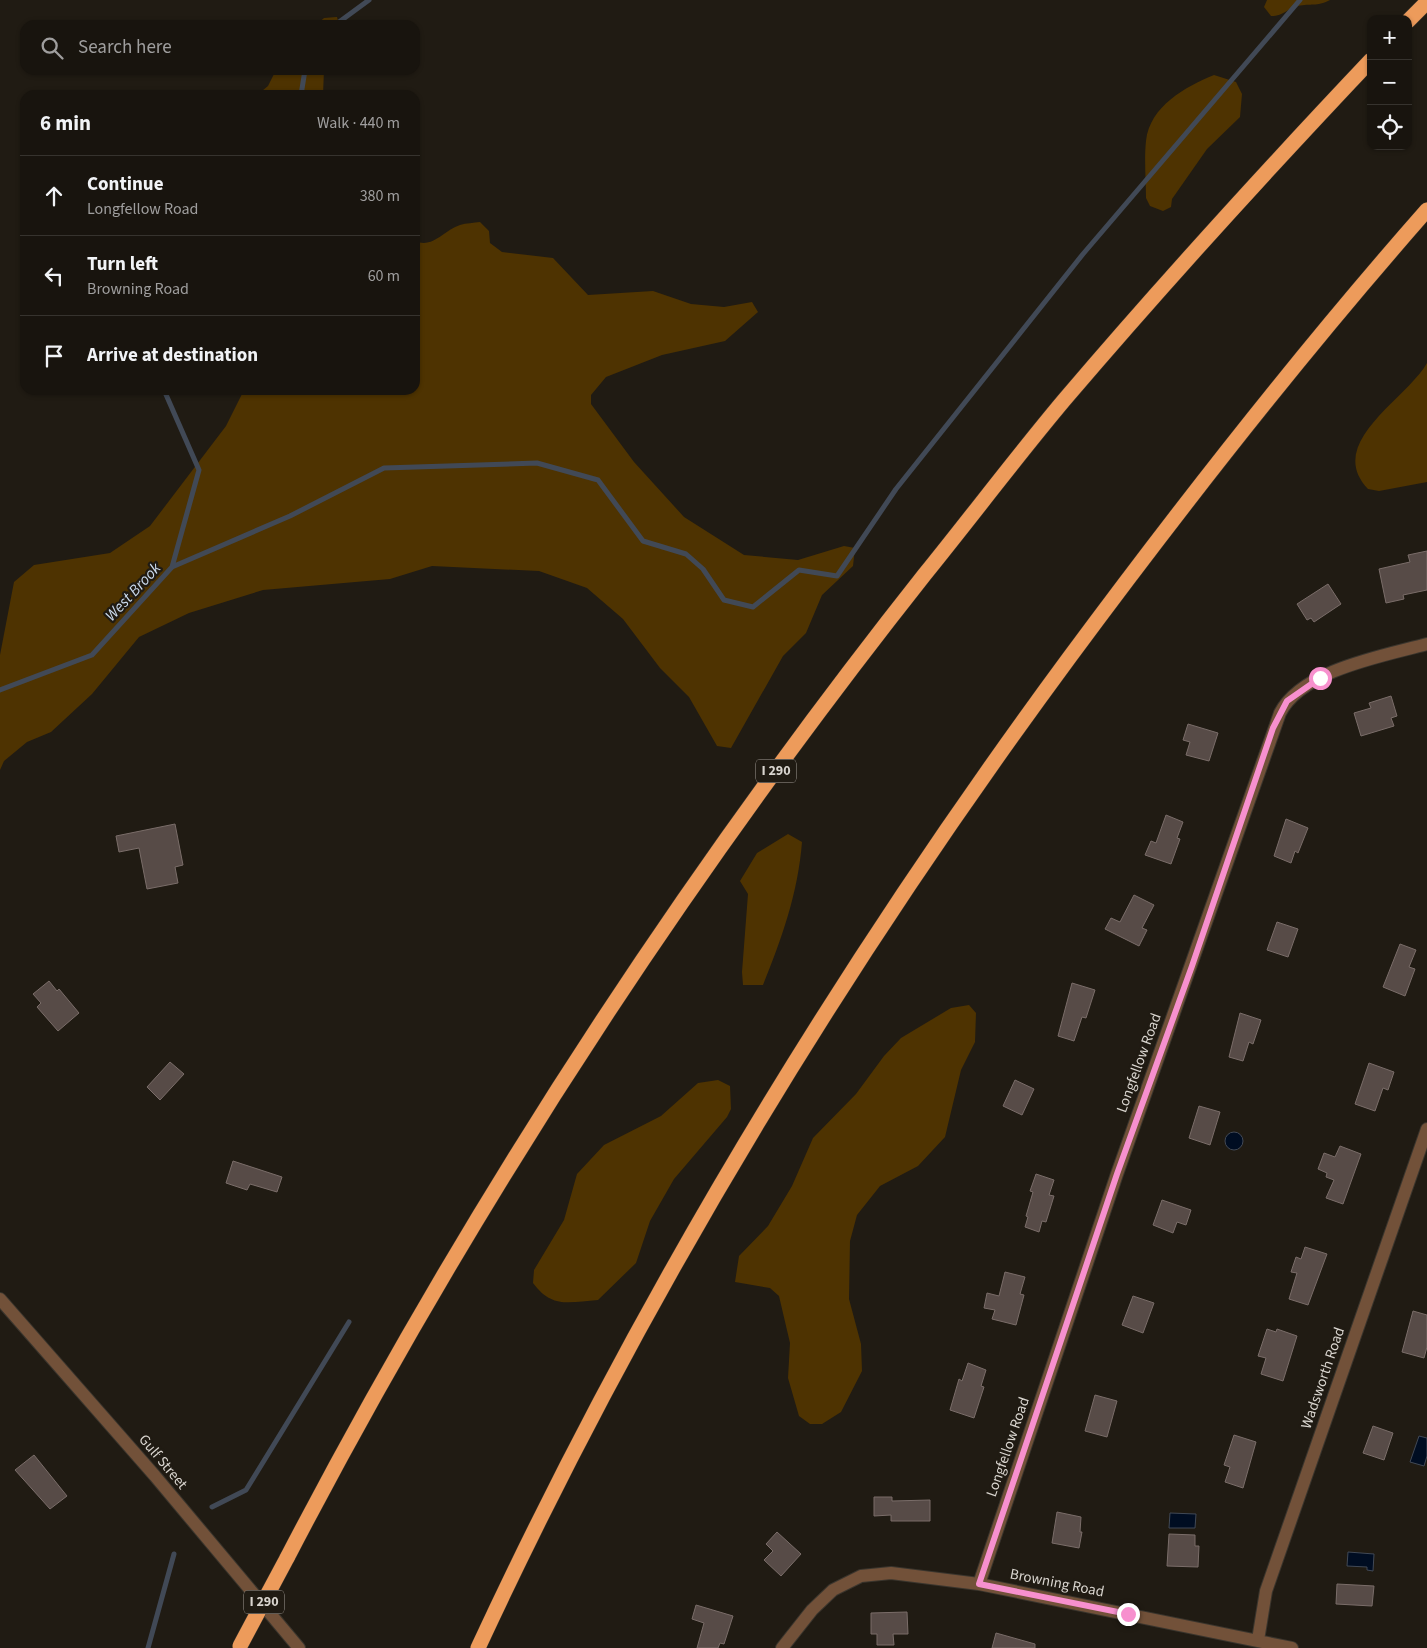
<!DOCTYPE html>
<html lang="en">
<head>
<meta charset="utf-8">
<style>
	:root { --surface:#18140e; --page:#211d17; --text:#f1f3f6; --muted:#9f9e9e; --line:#36332e }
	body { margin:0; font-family:"Source Sans 3",sans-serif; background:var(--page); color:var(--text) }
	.controls { position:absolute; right:15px; top:15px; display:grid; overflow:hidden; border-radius:10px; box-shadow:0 1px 4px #0004 }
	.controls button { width:45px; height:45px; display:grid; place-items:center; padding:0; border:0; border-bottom:1px solid var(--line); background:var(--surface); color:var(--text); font:25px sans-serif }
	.stop { position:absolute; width:15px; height:15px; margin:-11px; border:4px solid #f790ce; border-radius:50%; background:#fff }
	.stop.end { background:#f790ce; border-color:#fff; box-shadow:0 1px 5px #0008 }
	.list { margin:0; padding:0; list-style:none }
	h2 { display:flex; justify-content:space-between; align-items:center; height:65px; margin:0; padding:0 20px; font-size:21px }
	h2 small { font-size:16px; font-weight:400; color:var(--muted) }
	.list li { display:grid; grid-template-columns:32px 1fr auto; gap:15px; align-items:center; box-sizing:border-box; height:80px; padding:0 20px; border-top:1px solid var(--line) }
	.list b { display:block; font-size:19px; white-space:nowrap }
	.list p { margin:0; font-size:16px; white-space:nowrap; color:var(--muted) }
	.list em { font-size:16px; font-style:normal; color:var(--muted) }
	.icon { flex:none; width:28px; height:28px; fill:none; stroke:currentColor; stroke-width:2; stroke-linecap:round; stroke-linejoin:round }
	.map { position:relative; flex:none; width:1427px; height:1648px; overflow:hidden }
	.search { position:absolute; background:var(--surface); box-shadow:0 1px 4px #0004; left:20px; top:20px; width:400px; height:55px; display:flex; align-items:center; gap:12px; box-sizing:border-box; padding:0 18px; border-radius:15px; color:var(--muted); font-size:19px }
	.panel { position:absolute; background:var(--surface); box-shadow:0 1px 4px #0004; left:20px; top:90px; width:400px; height:305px; border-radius:15px }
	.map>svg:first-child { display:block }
</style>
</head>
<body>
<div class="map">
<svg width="1427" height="1648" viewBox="0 0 1427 1648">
	<rect width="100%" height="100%" fill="#201b13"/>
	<path fill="#4e3301" d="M1267 0H1330C1316 7 1311 3 1298 6 1287 8 1285 16 1271 16L1264 7Z
		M337 17 339 25H316L324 18Z
		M276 70H324L323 95H257L268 86Z
		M1214 75 1236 82 1242 94 1240 117 1207 149 1172 199 1171 207 1163 211 1150 206 1146 198C1146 180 1144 159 1146 141 1150 106 1185 87 1214 75Z
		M480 222 489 231 490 243 502 252 553 258 588 295 653 291 691 304 724 307 752 302 758 312 725 341 662 355 606 377 591 395V404L634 462 684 517 744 555 798 560 844 546 855 548 853 566 822 595 806 633 783 656 731 748 717 746 689 697 660 668 623 619 587 588 539 571 432 566 390 579 263 590 189 613 139 637 92 694 51 732 27 742 4 761 0 770V655L14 582 34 565 110 553 150 526 226 426 244 390H415V241C433 249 444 230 460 225 466 223 474 223 480 222Z
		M1427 363V482L1379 491 1368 489C1324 443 1407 399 1427 363Z
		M788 834 802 842C798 893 782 938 763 985H743L742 972 748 894 740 881 757 853Z
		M969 1005 976 1013 975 1042 961 1070 945 1137 918 1166 880 1186 857 1215 850 1241 849 1299 861 1344 862 1371 841 1412 822 1424H810L799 1416 788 1378 790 1343 779 1296 770 1288 735 1282 739 1256 768 1226 792 1186 813 1138 856 1094 884 1056 901 1038 951 1008Z
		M718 1080 730 1086 731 1109 727 1117 674 1179 650 1221 636 1263 598 1300C570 1302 552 1309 533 1283L534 1270 564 1220 577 1174 604 1145 661 1116 698 1083Z"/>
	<path fill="#000d22" stroke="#414956" d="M1225 1141a9 9 0 1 1 18 0a9 9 0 1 1-18 0Z
		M1419 1436 1427 1438V1456L1424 1466 1410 1462Z
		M1170 1513 1196 1514 1195 1528H1169Z
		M1348 1552 1374 1554 1373 1571 1367 1570V1567L1347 1566Z"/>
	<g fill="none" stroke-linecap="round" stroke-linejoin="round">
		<path stroke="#414956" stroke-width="5" d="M335 25 369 0
			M301 95 305 70
			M172 567 290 516 384 468 537 463 598 480 643 541 686 554 703 569 724 600 753 607 799 570 837 576 896 489 1083 254 1300 0
			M0 690 92 655 172 567 199 470 164 390
			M212 1507 246 1490 349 1322
			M148 1648 174 1554"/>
	</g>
	<path fill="#574b47" stroke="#7a6d69" d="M1427 551V590L1403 595 1404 599 1386 603 1379 569 1410 562 1408 555Z
		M1328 584 1341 604 1314 622 1311 618 1307 620 1297 604Z
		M1391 696 1397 716 1391 718 1394 726 1361 736 1354 713 1371 708 1369 703Z
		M1188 724 1218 733 1209 761 1186 755 1190 742 1183 740Z
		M1166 815 1183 822 1177 838 1180 839 1171 864 1145 855 1151 841 1156 843Z
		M1286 819 1308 828 1298 853 1295 851 1291 863 1274 856Z
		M175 824 183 865 175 867 178 883 147 889 139 848 119 852 116 836Z
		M1134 895 1154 905 1142 928 1147 930 1139 946 1105 929 1111 918 1120 922Z
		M1277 922 1298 929 1288 957 1267 950Z
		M1400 944 1416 950 1409 967 1415 969 1405 996 1383 987Z
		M49 981 57 991 59 989 79 1013 58 1031 37 1007 41 1003 33 994Z
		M1072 983 1095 990 1086 1018 1082 1017 1074 1041 1058 1036Z
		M1240 1013 1261 1020 1253 1044 1249 1042 1243 1061 1229 1057Z
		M170 1062 184 1074 160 1100 147 1087Z
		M1369 1063 1394 1072 1388 1090 1383 1088 1375 1111 1355 1104Z
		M1015 1080 1034 1089 1022 1115 1003 1106Z
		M1199 1106 1220 1112 1210 1145 1189 1138Z
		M1340 1146 1361 1154 1343 1204 1326 1198 1334 1180 1326 1177 1327 1173 1318 1169 1324 1153 1335 1157Z
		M233 1161 282 1177 277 1192 250 1184 247 1190 226 1183Z
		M1036 1174 1054 1180 1049 1195 1054 1196 1046 1222 1042 1221 1039 1232 1025 1227 1028 1217 1026 1216 1033 1192 1030 1191Z
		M1162 1200 1191 1210 1186 1225 1177 1222 1173 1233 1153 1225Z
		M1305 1247 1327 1254 1308 1305 1289 1299 1297 1273 1291 1272 1296 1257 1301 1259Z
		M1005 1272 1025 1277 1020 1294 1024 1295 1016 1325 992 1319 995 1310 984 1308 987 1293 999 1296Z
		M1133 1296 1154 1303 1143 1333 1122 1325Z
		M1413 1311 1427 1315V1347L1424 1358 1402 1352Z
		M1267 1329 1276 1332 1277 1329 1297 1336 1283 1381 1261 1374 1266 1358 1258 1356Z
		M968 1363 986 1370 981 1386 984 1387 974 1418 950 1410 959 1379 962 1381Z
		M1095 1395 1117 1401 1107 1437 1085 1431Z
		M1373 1426 1393 1433 1384 1460 1363 1453Z
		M1234 1435 1256 1442 1243 1488 1225 1482 1230 1467 1224 1465Z
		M34 1455 67 1496 50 1509 15 1470Z
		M874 1497H892V1501L930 1500V1521H891V1515L874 1516Z
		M1057 1512 1081 1517 1080 1532H1082L1079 1548 1052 1543Z
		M777 1532 801 1554 781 1576 764 1560 773 1551 766 1544Z
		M1169 1534 1195 1535V1546H1199L1198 1567 1167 1566Z
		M1337 1584 1374 1586 1372 1606 1336 1604Z
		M696 1605 733 1616 724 1644 720 1643 718 1648H697L704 1623 692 1619Z
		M907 1612 908 1634H893L894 1645H877V1634H871V1613Z
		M996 1633 1035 1644V1648H992Z"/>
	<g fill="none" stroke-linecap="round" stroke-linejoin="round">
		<defs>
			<path id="street" d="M0 1299 155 1476 299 1648
				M979 1584 1117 1174 1280 713C1302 670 1383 656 1427 644
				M1258 1640 1266 1591 1427 1129
				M782 1648 812 1610 833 1590 861 1576 891 1573 979 1584 1292 1648"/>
			<path id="highway" d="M1408 21 1427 2
				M287 1558C468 1210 682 881 925 574 972 516 1017 456 1065 399 1164 283 1266 171 1371 60
				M478 1648C640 1299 841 967 1069 658 1183 504 1300 354 1427 210"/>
		</defs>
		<use href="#street" stroke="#3a352d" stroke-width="14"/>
		<use href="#highway" stroke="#3a352d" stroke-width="16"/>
		<use href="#street" stroke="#725139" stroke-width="12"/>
		<use href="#highway" stroke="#ed9b5b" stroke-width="15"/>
		<defs>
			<path id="highway-bridge" d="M240 1646 287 1558"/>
		</defs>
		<use href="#highway-bridge" stroke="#3a352d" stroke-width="16" stroke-linecap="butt"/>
		<use href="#highway-bridge" stroke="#ed9b5b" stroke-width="15"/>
	</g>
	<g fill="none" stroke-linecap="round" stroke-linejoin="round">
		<path stroke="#f790ce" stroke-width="6" d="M1128 1614 979 1584 1117 1174 1192 966 1273 728 1287 701 1320 678"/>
	</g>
	<g text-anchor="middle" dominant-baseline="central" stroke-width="4.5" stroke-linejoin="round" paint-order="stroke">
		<g fill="#201b13" stroke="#a29d97" stroke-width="1">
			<rect x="756" y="759.5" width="40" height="23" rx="4"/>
			<rect x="244" y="1590.5" width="40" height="23" rx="4"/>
		</g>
		<g font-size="14" font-weight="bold" fill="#d9d5cf">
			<text x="776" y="771">I 290</text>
			<text x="264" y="1602">I 290</text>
		</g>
		<g font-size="15" fill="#d9d5cf" stroke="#201b13">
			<text transform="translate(1139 1063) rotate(-70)">Longfellow Road</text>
			<text transform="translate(1323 1378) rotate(-71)">Wadsworth Road</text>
			<text transform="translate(1008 1447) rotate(-71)">Longfellow Road</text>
			<text transform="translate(163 1462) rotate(50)">Gulf Street</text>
			<text transform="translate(1057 1583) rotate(11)">Browning Road</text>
		</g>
		<g font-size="16" font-style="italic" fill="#ccdbee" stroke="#201b13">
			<text transform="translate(133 592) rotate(-47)">West Brook</text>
		</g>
	</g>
</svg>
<div class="controls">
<button>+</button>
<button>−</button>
<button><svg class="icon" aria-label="locate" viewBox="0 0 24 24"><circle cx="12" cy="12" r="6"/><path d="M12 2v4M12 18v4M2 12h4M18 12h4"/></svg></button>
</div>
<div class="stop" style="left:1320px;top:678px"></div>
<div class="stop end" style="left:1128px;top:1614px"></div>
<div class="search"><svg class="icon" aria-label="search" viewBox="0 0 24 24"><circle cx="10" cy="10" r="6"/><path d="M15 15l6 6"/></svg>Search here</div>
<section class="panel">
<h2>6 min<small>Walk · 440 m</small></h2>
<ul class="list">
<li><svg class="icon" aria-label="ahead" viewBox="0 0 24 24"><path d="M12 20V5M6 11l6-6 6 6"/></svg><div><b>Continue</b><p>Longfellow Road</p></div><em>380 m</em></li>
<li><svg class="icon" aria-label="left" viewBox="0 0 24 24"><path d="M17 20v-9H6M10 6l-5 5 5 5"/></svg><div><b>Turn left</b><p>Browning Road</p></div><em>60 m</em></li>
<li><svg class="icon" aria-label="arrive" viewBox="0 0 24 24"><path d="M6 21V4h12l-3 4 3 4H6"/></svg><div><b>Arrive at destination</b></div></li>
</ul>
</section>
</div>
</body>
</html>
